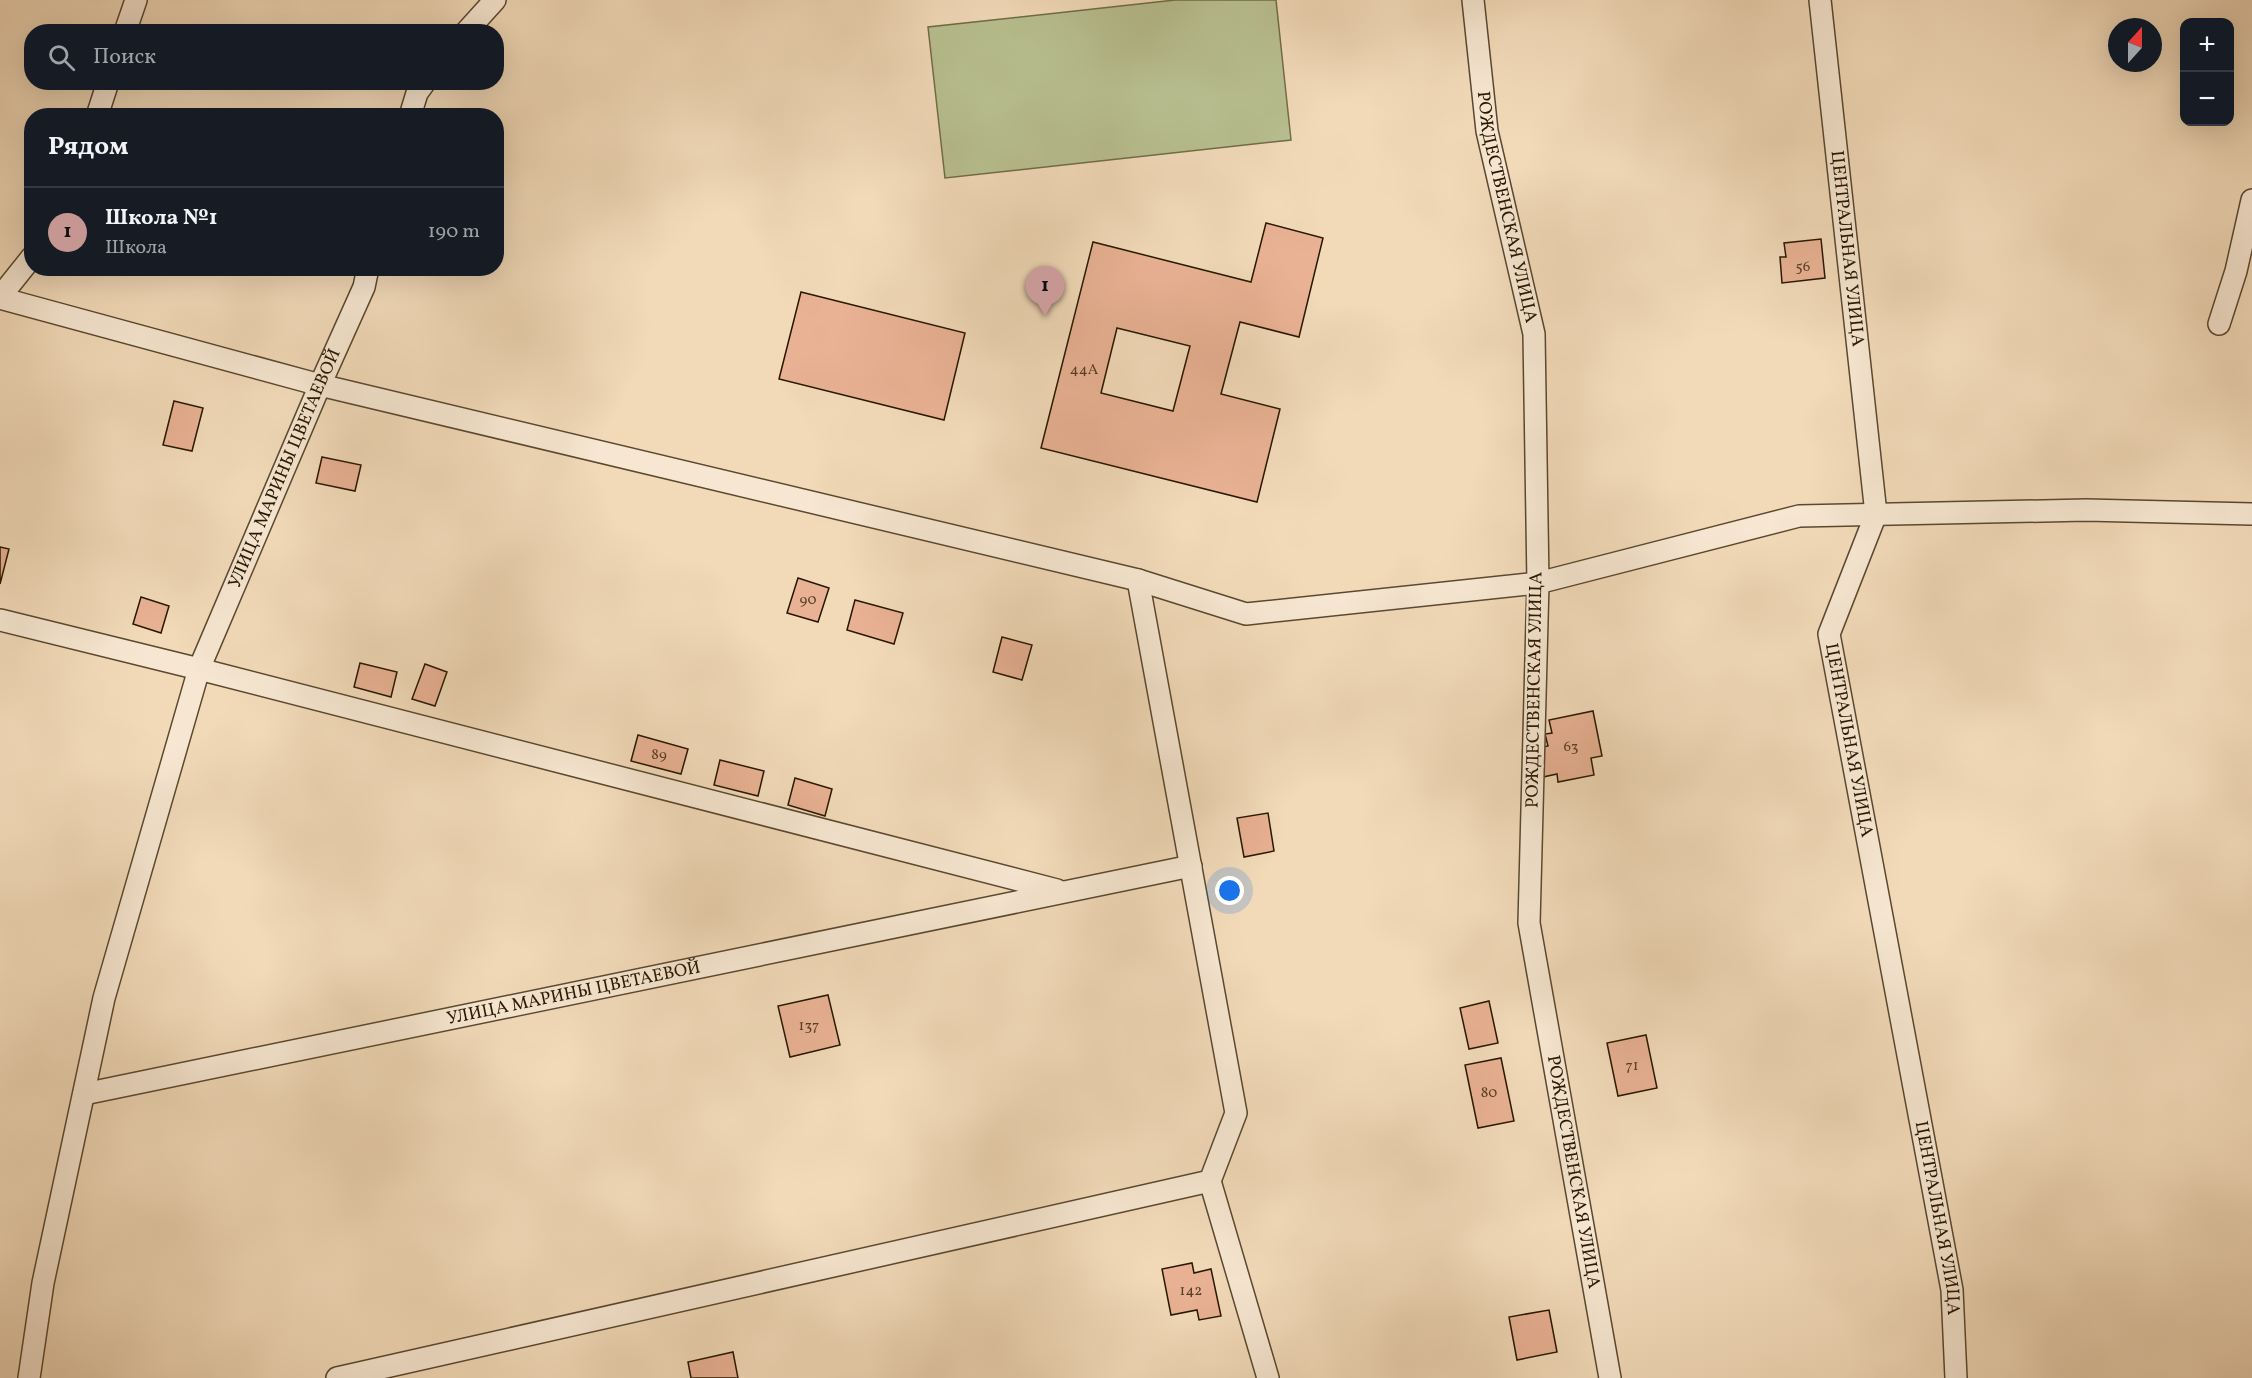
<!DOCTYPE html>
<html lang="ru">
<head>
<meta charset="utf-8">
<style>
	:root { --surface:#171b24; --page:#242831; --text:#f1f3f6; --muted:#9ea1a6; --line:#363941; --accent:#c59692 }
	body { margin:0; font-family:Vollkorn,serif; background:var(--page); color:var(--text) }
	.controls { position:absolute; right:18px; top:18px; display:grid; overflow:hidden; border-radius:12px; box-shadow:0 6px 24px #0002 }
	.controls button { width:54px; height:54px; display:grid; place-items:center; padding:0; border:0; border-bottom:2px solid var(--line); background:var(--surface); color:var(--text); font:30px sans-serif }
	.compass { position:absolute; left:2108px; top:18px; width:54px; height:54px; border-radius:50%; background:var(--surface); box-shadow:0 6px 24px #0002; rotate:21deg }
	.you { position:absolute; left:1230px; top:891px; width:21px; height:21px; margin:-15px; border:4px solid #fff; border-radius:50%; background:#1a73e8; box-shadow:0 0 0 9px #1a73e833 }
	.badge { display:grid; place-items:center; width:39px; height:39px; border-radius:50%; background:var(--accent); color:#111; font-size:20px; font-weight:700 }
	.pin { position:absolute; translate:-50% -50px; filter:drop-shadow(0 2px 3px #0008) }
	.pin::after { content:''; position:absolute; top:32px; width:21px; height:18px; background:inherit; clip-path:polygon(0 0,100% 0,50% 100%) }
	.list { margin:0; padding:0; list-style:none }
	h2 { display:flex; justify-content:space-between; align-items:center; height:78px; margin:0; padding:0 24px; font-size:26px }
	h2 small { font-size:20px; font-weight:400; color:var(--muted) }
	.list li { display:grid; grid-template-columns:39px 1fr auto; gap:18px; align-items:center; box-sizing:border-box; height:90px; padding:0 24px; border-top:2px solid var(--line) }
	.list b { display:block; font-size:22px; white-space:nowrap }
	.list p { margin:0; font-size:20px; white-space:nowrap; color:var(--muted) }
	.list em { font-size:20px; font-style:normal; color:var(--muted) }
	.icon { flex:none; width:33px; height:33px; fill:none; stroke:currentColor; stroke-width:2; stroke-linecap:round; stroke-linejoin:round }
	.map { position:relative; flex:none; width:2252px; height:1378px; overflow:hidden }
	.search { position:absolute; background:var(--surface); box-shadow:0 6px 24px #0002; left:24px; top:24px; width:480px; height:66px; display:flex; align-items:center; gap:15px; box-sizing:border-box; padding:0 21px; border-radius:24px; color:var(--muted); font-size:22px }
	.panel { position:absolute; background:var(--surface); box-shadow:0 6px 24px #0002; left:24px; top:108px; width:480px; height:168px; border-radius:24px }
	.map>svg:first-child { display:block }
</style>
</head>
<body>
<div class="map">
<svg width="2252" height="1378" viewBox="0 0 2252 1378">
	<rect width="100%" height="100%" fill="#f2dab9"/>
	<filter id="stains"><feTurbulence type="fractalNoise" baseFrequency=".00333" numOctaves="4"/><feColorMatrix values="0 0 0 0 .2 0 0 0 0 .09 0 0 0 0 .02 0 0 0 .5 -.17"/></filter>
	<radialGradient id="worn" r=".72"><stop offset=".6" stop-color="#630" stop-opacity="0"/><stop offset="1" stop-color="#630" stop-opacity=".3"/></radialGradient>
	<path fill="#b8c091" stroke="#706c49" stroke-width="1.5" d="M1175 0H1276L1291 140 945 178 928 27Z"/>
	<path fill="#e9b294" stroke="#271701" stroke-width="1.5" fill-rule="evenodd" d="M1266 223 1323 238 1299 337 1240 322 1221 394 1280 409 1257 502 1041 448 1093 242 1251 282ZM1117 328 1190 346 1173 411 1101 393Z
		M1821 239 1825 278 1782 283 1780 257H1786L1784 243Z
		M801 292 965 333 944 420 779 379Z
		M174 401 203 408 192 451 163 445Z
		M322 457 361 465 355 491 316 483Z
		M0 547 9 549 0 584Z
		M798 578 829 588 818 622 787 613Z
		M141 597 169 606 161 633 133 624Z
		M855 600 903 613 894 644 847 630Z
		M1002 637 1032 645 1022 680 993 672Z
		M360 663 397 672 391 697 354 687Z
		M425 664 447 672 435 706 412 699Z
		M1593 711 1602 756 1591 758 1594 775 1558 782 1557 774 1543 777 1537 748 1548 746 1545 734 1552 733 1549 720Z
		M638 735 688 749 681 774 631 761Z
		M720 760 764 771 758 796 714 785Z
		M795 778 832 789 825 816 788 805Z
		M1268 813 1274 851 1244 857 1237 818Z
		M828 995 840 1045 790 1057 778 1006Z
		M1489 1001 1498 1043 1469 1049 1460 1008Z
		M1646 1035 1657 1088 1618 1096 1607 1043Z
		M1501 1058 1514 1121 1478 1128 1465 1065Z
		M1192 1263 1194 1273 1211 1269 1221 1316 1199 1320 1197 1310 1171 1315 1162 1269Z
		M1549 1310 1557 1352 1517 1360 1509 1317Z
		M733 1352 738 1378H691L688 1362Z"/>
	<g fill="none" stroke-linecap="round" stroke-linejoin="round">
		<defs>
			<g id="minor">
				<path id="s1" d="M1473 0 1487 131 1534 334 1538 583 1529 923 1610 1378"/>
				<path id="s2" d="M1820 0 1876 514 1829 634 1952 1290 1956 1378"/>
				<path d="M125 32 136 0"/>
				<path d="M466 32 495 0"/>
				<path d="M97 116 108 82"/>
				<path d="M410 116 417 93 425 82"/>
				<path d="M0 297 32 257"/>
				<path d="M0 298 320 385 1138 580 1236 1113 1210 1181 337 1378"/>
				<path d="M2219 324 2236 271 2252 200"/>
				<path d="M1138 580 1246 614 1538 583 1799 516 2086 510 2252 514"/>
				<path d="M0 620 199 669 1057 890"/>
				<path id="s3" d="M84 1094 1191 866"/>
				<path d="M1210 1181 1268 1378"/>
				<path id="s4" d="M29 1378 43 1283 104 998 199 669 320 385 364 287 368 268"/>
			</g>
		</defs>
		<use href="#minor" stroke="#5a482f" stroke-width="24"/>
		<use href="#minor" stroke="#f7e7d2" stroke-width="21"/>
	</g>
	<g text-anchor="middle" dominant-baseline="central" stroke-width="4.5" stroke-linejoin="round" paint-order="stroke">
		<g font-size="15" fill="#583e26">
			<text x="1803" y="267">56</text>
			<text x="1084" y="370">44А</text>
			<text x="808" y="600">90</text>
			<text x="1571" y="747">63</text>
			<text x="659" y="755">89</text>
			<text x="809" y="1026">137</text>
			<text x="1632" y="1066">71</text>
			<text x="1489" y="1093">80</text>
			<text x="1191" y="1291">142</text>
		</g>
		<g font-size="18" fill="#271701" stroke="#f7e7d2">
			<text stroke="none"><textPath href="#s1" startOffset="210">РОЖДЕСТВЕНСКАЯ УЛИЦА</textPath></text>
			<text stroke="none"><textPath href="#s2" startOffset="250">ЦЕНТРАЛЬНАЯ УЛИЦА</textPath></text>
			<text stroke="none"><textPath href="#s4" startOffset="948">УЛИЦА МАРИНЫ ЦВЕТАЕВОЙ</textPath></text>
			<text transform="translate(1535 690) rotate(-89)">РОЖДЕСТВЕНСКАЯ УЛИЦА</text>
			<text stroke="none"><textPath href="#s2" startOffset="754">ЦЕНТРАЛЬНАЯ УЛИЦА</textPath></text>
			<text stroke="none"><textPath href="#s3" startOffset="500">УЛИЦА МАРИНЫ ЦВЕТАЕВОЙ</textPath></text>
			<text stroke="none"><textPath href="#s1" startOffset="1182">РОЖДЕСТВЕНСКАЯ УЛИЦА</textPath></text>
			<text stroke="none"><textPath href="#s2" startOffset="1240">ЦЕНТРАЛЬНАЯ УЛИЦА</textPath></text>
		</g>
	</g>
	<rect width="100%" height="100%" filter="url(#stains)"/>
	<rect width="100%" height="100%" fill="url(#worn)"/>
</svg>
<div class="controls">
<button>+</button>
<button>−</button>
</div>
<svg class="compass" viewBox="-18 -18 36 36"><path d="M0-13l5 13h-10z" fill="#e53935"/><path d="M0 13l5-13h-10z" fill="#9ea1a6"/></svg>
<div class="you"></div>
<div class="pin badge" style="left:1045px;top:316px">1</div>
<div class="search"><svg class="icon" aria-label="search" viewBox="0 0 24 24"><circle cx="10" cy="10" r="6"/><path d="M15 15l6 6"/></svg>Поиск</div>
<section class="panel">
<h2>Рядом<small></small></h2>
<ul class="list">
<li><span class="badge">1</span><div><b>Школа №1</b><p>Школа</p></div><em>190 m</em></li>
</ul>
</section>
</div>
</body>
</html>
